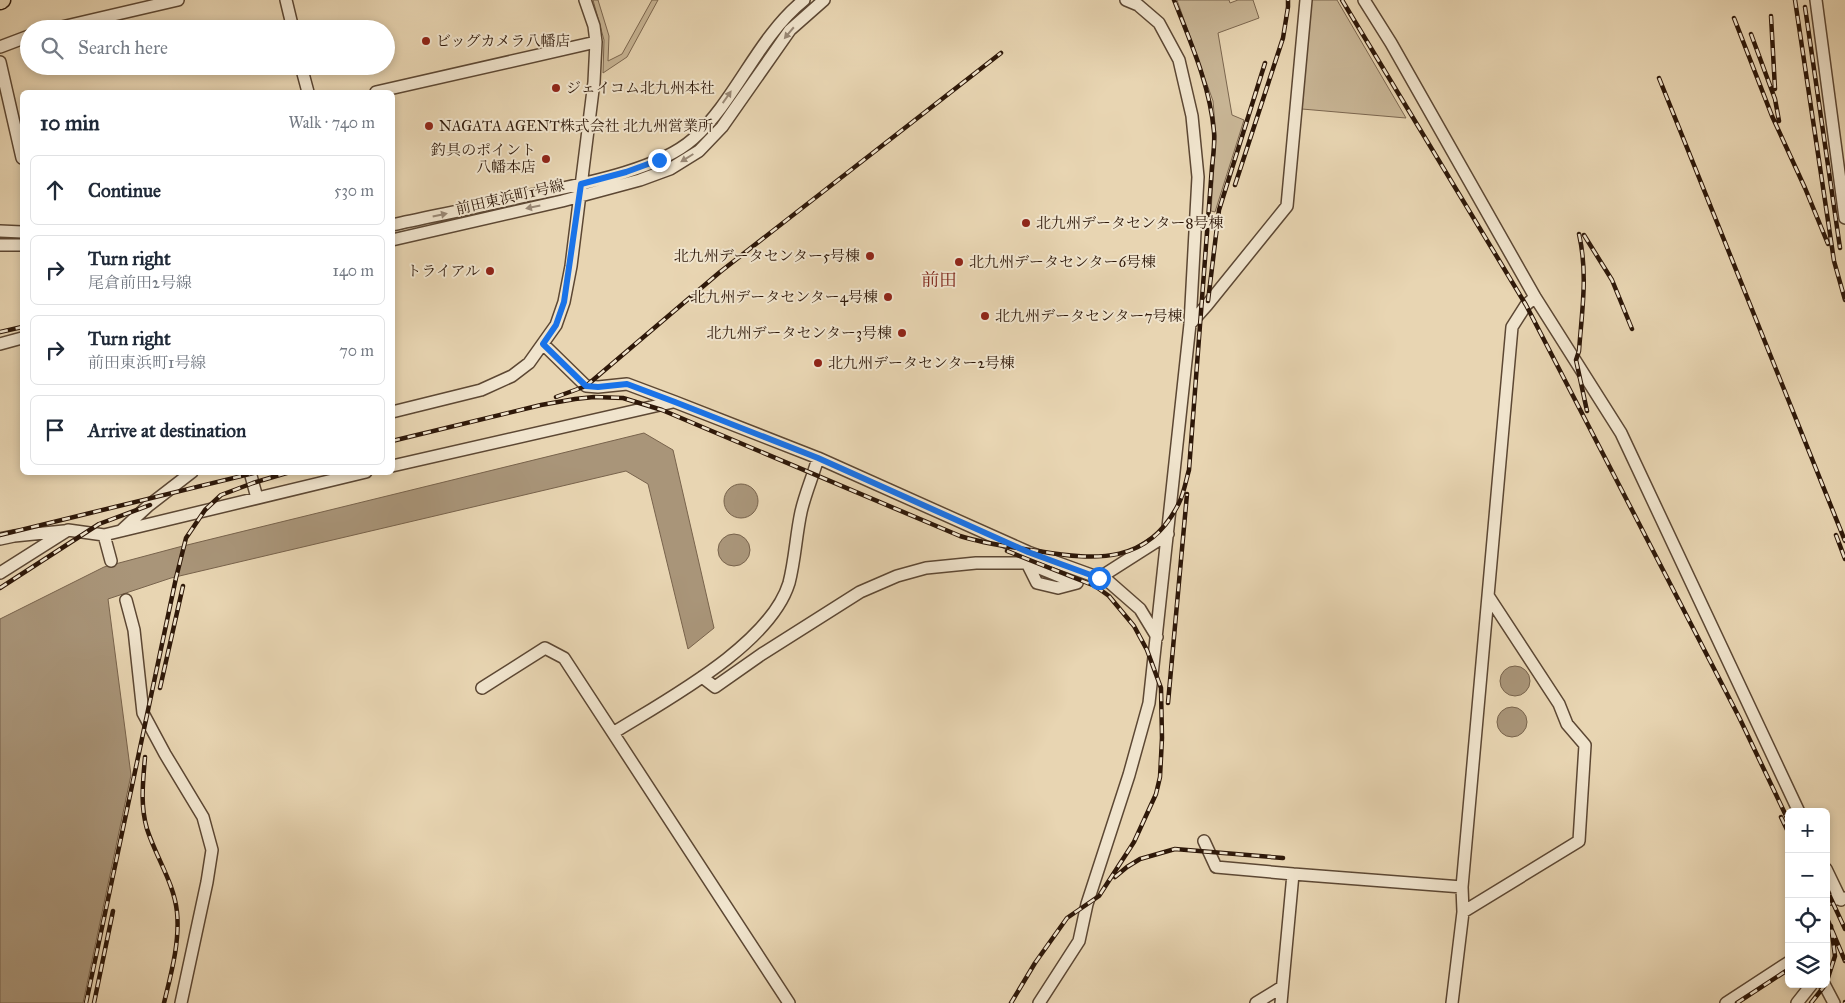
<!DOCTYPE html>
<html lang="en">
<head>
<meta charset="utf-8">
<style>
	:root { --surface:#fff; --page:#f2f2f3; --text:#1f2937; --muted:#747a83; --line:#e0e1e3 }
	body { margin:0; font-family:"IM FELL Great Primer","Noto Serif JP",serif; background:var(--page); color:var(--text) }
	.controls { position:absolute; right:15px; bottom:15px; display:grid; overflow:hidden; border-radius:8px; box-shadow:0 2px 8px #0003 }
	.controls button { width:45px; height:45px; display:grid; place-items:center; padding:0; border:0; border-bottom:1px solid var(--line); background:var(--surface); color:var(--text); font:25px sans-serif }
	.stop { position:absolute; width:15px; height:15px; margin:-11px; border:4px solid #1a73e8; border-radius:50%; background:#fff }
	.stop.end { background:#1a73e8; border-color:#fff; box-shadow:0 1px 5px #0008 }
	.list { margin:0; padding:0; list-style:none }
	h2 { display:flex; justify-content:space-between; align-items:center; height:65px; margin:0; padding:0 20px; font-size:21px }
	h2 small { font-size:16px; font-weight:400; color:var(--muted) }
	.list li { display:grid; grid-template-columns:32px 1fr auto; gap:15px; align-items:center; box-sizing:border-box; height:70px; margin:0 10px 10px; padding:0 10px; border:1px solid var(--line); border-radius:8px }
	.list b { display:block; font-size:19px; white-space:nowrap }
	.list p { margin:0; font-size:16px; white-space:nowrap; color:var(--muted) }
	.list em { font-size:16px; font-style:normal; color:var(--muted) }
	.icon { flex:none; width:28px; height:28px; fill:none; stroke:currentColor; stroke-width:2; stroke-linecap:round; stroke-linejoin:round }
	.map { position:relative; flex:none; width:1845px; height:1003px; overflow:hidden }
	.search { position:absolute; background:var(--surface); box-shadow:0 2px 8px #0003; left:20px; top:20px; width:375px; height:55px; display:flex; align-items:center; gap:12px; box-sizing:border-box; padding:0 18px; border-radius:28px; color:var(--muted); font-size:19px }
	.panel { position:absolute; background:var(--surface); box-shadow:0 2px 8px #0003; left:20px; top:90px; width:375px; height:385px; border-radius:8px }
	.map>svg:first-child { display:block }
</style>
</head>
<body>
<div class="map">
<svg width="1845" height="1003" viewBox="0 0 1845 1003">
	<rect width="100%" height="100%" fill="#e8d5b2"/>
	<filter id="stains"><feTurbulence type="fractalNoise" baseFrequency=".004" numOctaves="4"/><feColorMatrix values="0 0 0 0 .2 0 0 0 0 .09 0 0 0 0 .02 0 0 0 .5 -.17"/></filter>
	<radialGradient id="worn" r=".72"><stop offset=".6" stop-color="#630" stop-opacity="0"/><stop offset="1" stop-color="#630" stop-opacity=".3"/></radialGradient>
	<path fill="#c8b595" stroke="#7b664f" d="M593 0H598L609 36 608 61 622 54 652 0H658L627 57 603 73 604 40Z
		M1177 0H1229L1230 3 1238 0H1253L1259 18 1218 33 1232 115 1244 120 1215 212 1211 211 1216 136 1213 101Z
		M1311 0H1337L1406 118 1302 109Z"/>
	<path fill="#a99579" stroke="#78634c" d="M644 433 673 450 714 628 688 649 648 484 626 471 171 578 108 599 131 775 83 1003H0V619L104 567 179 547Z
		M724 501a17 17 0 1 1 34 0a17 17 0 1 1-34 0Z
		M718 550a16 16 0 1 1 32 0a16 16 0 1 1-32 0Z
		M1500 681a15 15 0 1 1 30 0a15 15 0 1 1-30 0Z
		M1497 722a15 15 0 1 1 30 0a15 15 0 1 1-30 0Z"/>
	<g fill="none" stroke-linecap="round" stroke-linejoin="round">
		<defs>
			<path id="minor" d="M286 0 293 29
				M1364 0 1391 43 1535 297 1621 433 1799 812
				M1816 0 1845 218
				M53 29 178 0
				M0 47 29 36
				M0 62 22 158
				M301 66 308 92
				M376 92 596 42
				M392 225C438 215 484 206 530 195 577 185 657 171 693 139 737 99 757 38 804 0
				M0 231 22 232
				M392 240 562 201 640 180 670 169 699 151 722 127 790 30 824 0
				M0 245H22
				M1190 324 1207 305 1287 206 1306 0
				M0 344 22 338
				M543 344 586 386 598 387 627 384 675 402 818 458 1028 552 1108 581 1140 609 1157 637
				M392 412 481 390 512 376 529 363 556 325 564 302 571 266 594 82 596 42 594 26 585 0
				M392 466 673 402
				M250 472 257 498
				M122 530 148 506 192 472
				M104 535 111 561
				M0 539 14 536 64 531
				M1027 563 1037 583 1058 588 1077 583
				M0 573 68 530 104 535 366 472
				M1095 579 1099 578 1168 534
				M126 600 134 630 143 713 165 754 203 817 212 850 207 882 181 1003
				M702 677 715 687 762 654 860 592 897 576 926 568 976 563H1027L1076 583
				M482 688 545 648 564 658 613 733
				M1204 841 1216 867 1293 874
				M1826 869 1841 900
				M1826 900C1833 897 1838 901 1845 898
				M1463 912 1579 841 1585 745 1567 724 1559 704 1489 597
				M1824 984 1834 1003
				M789 1003 613 733C666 700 770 645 789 583 795 560 796 535 801 512 805 494 813 476 818 458
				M1039 1003 1079 941 1087 904 1129 775 1149 703 1190 324 1198 177 1192 116 1179 60 1159 23 1138 5 1126 0
				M1256 1003 1282 987
				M1281 1003 1293 874 1462 887
				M1452 1003 1463 912 1462 887 1512 327 1526 305 1535 297
				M1726 1003 1789 962
				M1797 1003 1812 984"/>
			<path id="highway" d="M0 1 2 0"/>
		</defs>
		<use href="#minor" stroke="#5c4733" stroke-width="14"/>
		<use href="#highway" stroke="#2e1809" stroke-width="19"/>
		<use href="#minor" stroke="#f0e4cd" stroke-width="11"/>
		<use href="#highway" stroke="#e8d5b2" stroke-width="16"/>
		<defs>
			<path id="rail" d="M1342 0 1526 305 1739 717 1789 822
				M1795 0 1834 261 1845 300
				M1805 7 1840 248
				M1771 16 1775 89
				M1734 18 1772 116 1805 188 1828 244
				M1751 34 1775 99 1779 121
				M1659 78 1845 541
				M1235 185 1283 38 1288 7V0
				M1579 234C1588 274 1582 310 1579 351L1576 360 1587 411
				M1584 235 1612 280 1632 329
				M1208 301 1219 210 1265 63
				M0 332 22 327
				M556 397 586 386 720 272 1001 53
				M392 441 541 405 575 399 594 397 623 398 662 410 960 536C985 544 1012 547 1038 551 1097 561 1149 564 1179 503 1184 493 1186 480 1189 470L1212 167C1213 156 1215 144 1214 132 1210 86 1191 43 1174 0
				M0 535 258 472
				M1836 535 1845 559
				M1007 551 1095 586 1109 596 1134 626 1147 650 1161 688 1162 738 1160 777 1156 794 1134 842 1099 896 1067 918 1035 963 1011 1003
				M0 588 99 524 150 505
				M160 688 183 586
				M1168 703 1187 494
				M145 757C143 782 140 805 147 829 156 857 174 883 177 912 180 942 171 974 164 1003
				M1781 817 1789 834
				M1115 877 1127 867 1140 859 1175 849 1283 858
				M1826 888 1845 929
				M1826 916 1845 961
				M1826 984 1835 956 1831 926
				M86 1003 176 578 186 538 205 510 221 495 253 483 290 472
				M94 1003 113 911
				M1737 1003 1789 969
				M1811 1003 1826 984
				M1845 1003V1002"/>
		</defs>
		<use href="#rail" stroke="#2e1809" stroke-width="4.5"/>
		<use href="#rail" stroke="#f0e4cd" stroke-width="2.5" stroke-dasharray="8" stroke-linecap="butt"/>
	</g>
	<defs><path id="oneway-solid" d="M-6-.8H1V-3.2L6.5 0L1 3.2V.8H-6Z" transform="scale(1.25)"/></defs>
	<g fill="#998875">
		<use href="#oneway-solid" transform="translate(789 33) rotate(130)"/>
		<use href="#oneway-solid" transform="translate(727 97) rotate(-55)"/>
		<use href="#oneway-solid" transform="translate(687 158) rotate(148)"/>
		<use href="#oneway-solid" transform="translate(533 207) rotate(168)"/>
		<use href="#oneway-solid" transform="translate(440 215) rotate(-12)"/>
	</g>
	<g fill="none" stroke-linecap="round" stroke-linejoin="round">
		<path stroke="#1a73e8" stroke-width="6" d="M659 160 626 172 581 184 564 302 556 325 543 344 586 386 598 387 627 384 675 402 818 458 1028 552 1099 578"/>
	</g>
	<g fill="#8f2418" stroke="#f0e4cd" stroke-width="2">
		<circle cx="426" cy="41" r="5"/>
		<circle cx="556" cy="88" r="5"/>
		<circle cx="429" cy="126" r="5"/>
		<circle cx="546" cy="159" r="5"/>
		<circle cx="1026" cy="223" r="5"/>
		<circle cx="870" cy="256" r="5"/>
		<circle cx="959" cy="262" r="5"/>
		<circle cx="490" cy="271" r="5"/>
		<circle cx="888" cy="297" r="5"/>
		<circle cx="985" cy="316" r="5"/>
		<circle cx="902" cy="333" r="5"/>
		<circle cx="818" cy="363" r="5"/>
	</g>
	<g text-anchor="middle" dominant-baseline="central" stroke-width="4" stroke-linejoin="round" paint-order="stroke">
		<g font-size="15" fill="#2e1809" stroke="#f0e4cd" text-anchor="start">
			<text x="436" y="41">ビッグカメラ八幡店</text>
			<text x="566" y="88">ジェイコム北九州本社</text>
			<text x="439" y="126">NAGATA AGENT株式会社 北九州営業所</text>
			<text x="536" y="150" text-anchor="end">釣具のポイント<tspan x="536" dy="17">八幡本店</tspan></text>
			<text x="1036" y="223">北九州データセンター8号棟</text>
			<text x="860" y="256" text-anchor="end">北九州データセンター5号棟</text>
			<text x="969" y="262">北九州データセンター6号棟</text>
			<text x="480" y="271" text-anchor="end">トライアル</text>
			<text x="878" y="297" text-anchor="end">北九州データセンター4号棟</text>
			<text x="995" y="316">北九州データセンター7号棟</text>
			<text x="892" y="333" text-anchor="end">北九州データセンター3号棟</text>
			<text x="828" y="363">北九州データセンター2号棟</text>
		</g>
		<g font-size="15" fill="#2e1809" stroke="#f0e4cd">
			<text transform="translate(510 197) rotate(-13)">前田東浜町1号線</text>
		</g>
		<g font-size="18" fill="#7a1f14" stroke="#f0e4cd">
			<text x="939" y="280">前田</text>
		</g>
	</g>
	<rect width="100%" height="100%" filter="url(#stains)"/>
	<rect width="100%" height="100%" fill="url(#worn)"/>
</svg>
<div class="controls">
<button>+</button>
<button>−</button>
<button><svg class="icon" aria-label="locate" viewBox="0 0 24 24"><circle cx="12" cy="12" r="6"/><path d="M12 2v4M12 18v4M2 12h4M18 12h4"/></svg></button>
<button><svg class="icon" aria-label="layers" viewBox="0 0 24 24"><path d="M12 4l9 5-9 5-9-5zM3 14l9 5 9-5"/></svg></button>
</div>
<div class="stop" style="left:1099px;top:578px"></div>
<div class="stop end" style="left:659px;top:160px"></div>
<div class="search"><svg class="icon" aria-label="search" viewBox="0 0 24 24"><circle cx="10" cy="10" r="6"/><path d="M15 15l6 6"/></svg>Search here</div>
<section class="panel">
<h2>10 min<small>Walk · 740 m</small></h2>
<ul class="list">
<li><svg class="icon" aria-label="ahead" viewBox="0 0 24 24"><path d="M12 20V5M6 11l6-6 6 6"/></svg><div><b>Continue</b></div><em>530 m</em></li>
<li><svg class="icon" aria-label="right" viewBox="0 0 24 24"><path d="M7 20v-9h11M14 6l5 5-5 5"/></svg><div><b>Turn right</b><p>尾倉前田2号線</p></div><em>140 m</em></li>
<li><svg class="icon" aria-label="right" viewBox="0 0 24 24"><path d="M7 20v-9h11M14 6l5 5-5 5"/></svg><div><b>Turn right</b><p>前田東浜町1号線</p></div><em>70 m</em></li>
<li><svg class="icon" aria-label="arrive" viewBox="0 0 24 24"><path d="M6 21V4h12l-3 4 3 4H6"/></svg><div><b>Arrive at destination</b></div></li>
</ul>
</section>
</div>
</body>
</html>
